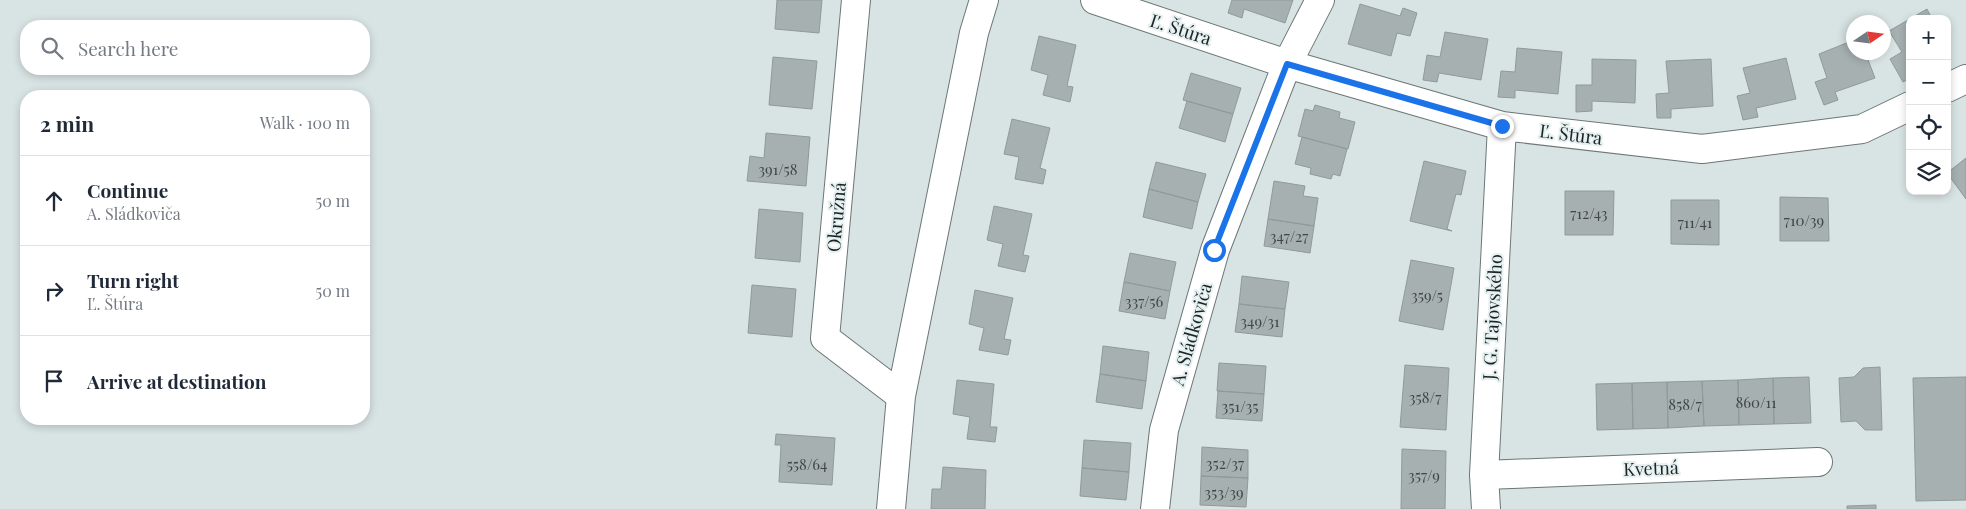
<!DOCTYPE html>
<html lang="en">
<head>
<meta charset="utf-8">
<style>
	:root { --surface:#fff; --page:#f2f2f3; --text:#1f2937; --muted:#747a83; --line:#e0e1e3 }
	body { margin:0; font-family:"Playfair Display",serif; background:var(--page); color:var(--text) }
	.controls { position:absolute; right:15px; top:15px; display:grid; overflow:hidden; border-radius:10px; box-shadow:0 2px 8px #0003 }
	.controls button { width:45px; height:45px; display:grid; place-items:center; padding:0; border:0; border-bottom:1px solid var(--line); background:var(--surface); color:var(--text); font:25px sans-serif }
	.compass { position:absolute; left:1846px; top:15px; width:45px; height:45px; border-radius:50%; background:var(--surface); box-shadow:0 2px 8px #0003; rotate:77deg }
	.stop { position:absolute; width:15px; height:15px; margin:-11px; border:4px solid #1a73e8; border-radius:50%; background:#fff }
	.stop.end { background:#1a73e8; border-color:#fff; box-shadow:0 1px 5px #0008 }
	.list { margin:0; padding:0; list-style:none }
	h2 { display:flex; justify-content:space-between; align-items:center; height:65px; margin:0; padding:0 20px; font-size:21px }
	h2 small { font-size:16px; font-weight:400; color:var(--muted) }
	.list li { display:grid; grid-template-columns:32px 1fr auto; gap:15px; align-items:center; box-sizing:border-box; height:90px; padding:0 20px; border-top:1px solid var(--line) }
	.list b { display:block; font-size:19px; white-space:nowrap }
	.list p { margin:0; font-size:16px; white-space:nowrap; color:var(--muted) }
	.list em { font-size:16px; font-style:normal; color:var(--muted) }
	.icon { flex:none; width:28px; height:28px; fill:none; stroke:currentColor; stroke-width:2; stroke-linecap:round; stroke-linejoin:round }
	.map { position:relative; flex:none; width:1966px; height:509px; overflow:hidden }
	.search { position:absolute; background:var(--surface); box-shadow:0 2px 8px #0003; left:20px; top:20px; width:350px; height:55px; display:flex; align-items:center; gap:12px; box-sizing:border-box; padding:0 18px; border-radius:20px; color:var(--muted); font-size:19px }
	.panel { position:absolute; background:var(--surface); box-shadow:0 2px 8px #0003; left:20px; top:90px; width:350px; height:335px; border-radius:20px }
	.map>svg:first-child { display:block }
</style>
</head>
<body>
<div class="map">
<svg width="1966" height="509" viewBox="0 0 1966 509">
	<rect width="100%" height="100%" fill="#d8e3e3"/>
	<path fill="#a6b0b1" stroke="#8f9a9a" d="M777 0H822L819 33 775 29Z
		M1232 0H1293L1285 23 1244 9 1242 18 1228 13Z
		M1360 4 1400 16 1403 8 1417 13 1410 36 1397 33 1391 56 1348 44Z
		M1927 9 1932 19H1910V78L1903 82 1890 59 1902 52 1889 31Z
		M1445 32 1488 39 1481 80 1439 73 1437 82 1423 80 1427 55 1440 57Z
		M1039 36 1076 45 1067 86 1073 87 1070 102 1043 95 1048 75 1031 70Z
		M1854 40V52H1865L1875 78 1835 92 1838 100 1824 105 1815 82 1827 78 1819 54Z
		M1517 48 1562 52 1558 94 1515 90V98L1498 97 1501 71 1515 72Z
		M773 57 817 61 812 109 769 105Z
		M1786 58 1796 99 1756 108 1758 117 1743 120 1737 96 1750 93 1743 68Z
		M1592 59 1636 60 1635 103 1592 101V111L1576 112V85H1592Z
		M1711 59 1713 106 1671 109V118H1657L1656 94 1669 93 1666 61Z
		M1191 73 1241 88 1233 114 1183 100Z
		M1187 101 1233 114 1225 142 1179 128Z
		M1315 105 1340 112 1339 118 1355 122 1348 149 1298 136 1305 109 1313 111Z
		M1012 119 1050 128 1040 168 1046 170 1043 184 1015 179 1019 157 1004 154Z
		M766 133 810 137 806 186 747 181 750 156 764 158Z
		M1302 137 1347 149 1340 176 1333 174 1331 179 1310 174 1311 168 1295 164Z
		M1966 158V199L1947 173Z
		M1424 161 1466 171 1461 195 1456 194 1447 229 1452 231 1410 221Z
		M1156 162 1206 174 1198 202 1149 189Z
		M1274 181 1305 186 1303 196 1318 198 1314 226 1268 219Z
		M1149 189 1198 202 1192 229 1143 217Z
		M1565 191H1614L1613 235H1565Z
		M1780 197 1828 198 1829 241H1780Z
		M1671 200H1719V245L1671 244Z
		M994 206 1032 214 1023 255 1029 256 1025 272 998 266 1003 244 987 240Z
		M759 209 803 213 800 262 755 258Z
		M1268 219 1314 226 1310 253 1264 246Z
		M1130 253 1176 262 1170 291 1124 282Z
		M1411 260 1454 268 1443 330 1399 321Z
		M1242 276 1289 282 1285 309 1239 304Z
		M1124 282 1170 291 1165 319 1119 311Z
		M752 285 796 289 792 337 748 333Z
		M975 290 1013 298 1004 339 1011 340 1008 355 979 350 984 328 969 324Z
		M1239 304 1285 309 1282 337 1235 332Z
		M1103 346 1149 352 1146 381 1100 374Z
		M1219 363 1266 366 1264 394 1217 391Z
		M1405 365 1449 368 1446 430 1400 427Z
		M1880 367 1882 430H1865L1856 421 1841 422 1839 378 1854 377 1863 368Z
		M1100 374 1146 381 1142 409 1096 402Z
		M1809 377 1811 423 1774 424 1773 378Z
		M1966 377V500L1916 501 1913 378Z
		M1773 378 1774 424 1739 425 1738 380Z
		M957 380 994 384 990 427H997L995 442 967 439 970 417 953 414Z
		M1738 380 1739 425 1704 426 1702 381Z
		M1702 381 1704 426 1668 428 1667 382Z
		M1667 382 1668 428 1633 429 1632 383Z
		M1632 383 1633 429 1597 430 1596 384Z
		M1218 391 1264 394 1262 421 1216 418Z
		M776 434 835 438 832 485 779 482 781 445H775Z
		M1084 440 1131 443 1129 472 1082 468Z
		M1202 447 1248 450V478L1201 476Z
		M1402 449 1446 451 1445 509H1401Z
		M943 467 986 470 985 509H931L932 489H941Z
		M1082 468 1129 472 1126 500 1080 496Z
		M1201 476 1248 478 1246 507 1200 505Z
		M1876 505V509H1847V506Z"/>
	<g fill="none" stroke-linecap="round" stroke-linejoin="round">
		<defs>
			<path id="street" d="M856 0 825 338 901 396
				M1095 0 1287 64 1502 126 1702 149 1862 129 1910 106
				M1947 88 1966 79
				M1484 475 1818 462
				M891 509 901 396 974 33 984 0
				M1155 509 1164 430 1215 250 1287 64 1320 0
				M1486 509 1484 475 1502 126"/>
		</defs>
		<use href="#street" stroke="#6c7676" stroke-width="30"/>
		<use href="#street" stroke="#fff" stroke-width="28"/>
	</g>
	<g fill="none" stroke-linecap="round" stroke-linejoin="round">
		<path stroke="#1a73e8" stroke-width="6" d="M1214 250 1287 64 1502 126"/>
	</g>
	<g text-anchor="middle" dominant-baseline="central" stroke-width="4" stroke-linejoin="round" paint-order="stroke">
		<g font-size="15" fill="#3f4646">
			<text x="778" y="169">391/58</text>
			<text x="1589" y="213">712/43</text>
			<text x="1804" y="220">710/39</text>
			<text x="1695" y="222">711/41</text>
			<text x="1289" y="236">347/27</text>
			<text x="1427" y="295">359/5</text>
			<text x="1144" y="301">337/56</text>
			<text x="1260" y="321">349/31</text>
			<text x="1425" y="397">358/7</text>
			<text x="1756" y="402">860/11</text>
			<text x="1685" y="404">858/7</text>
			<text x="1240" y="406">351/35</text>
			<text x="1225" y="463">352/37</text>
			<text x="807" y="464">558/64</text>
			<text x="1424" y="475">357/9</text>
			<text x="1224" y="492">353/39</text>
		</g>
		<g font-size="18" fill="#1d2222" stroke="#e5f0f0">
			<text transform="translate(1181 29) rotate(18)">Ľ. Štúra</text>
			<text transform="translate(1571 134) rotate(7)">Ľ. Štúra</text>
			<text transform="translate(836 217) rotate(-85)">Okružná</text>
			<text transform="translate(1492 317) rotate(-87)">J. G. Tajovského</text>
			<text transform="translate(1191 334) rotate(-74)">A. Sládkoviča</text>
			<text transform="translate(1651 468) rotate(-2)">Kvetná</text>
		</g>
	</g>
</svg>
<div class="controls">
<button>+</button>
<button>−</button>
<button><svg class="icon" aria-label="locate" viewBox="0 0 24 24"><circle cx="12" cy="12" r="6"/><path d="M12 2v4M12 18v4M2 12h4M18 12h4"/></svg></button>
<button><svg class="icon" aria-label="layers" viewBox="0 0 24 24"><path d="M12 4l9 5-9 5-9-5zM3 14l9 5 9-5"/></svg></button>
</div>
<svg class="compass" viewBox="-18 -18 36 36"><path d="M0-13l5 13h-10z" fill="#e53935"/><path d="M0 13l5-13h-10z" fill="#747a83"/></svg>
<div class="stop" style="left:1214px;top:250px"></div>
<div class="stop end" style="left:1502px;top:126px"></div>
<div class="search"><svg class="icon" aria-label="search" viewBox="0 0 24 24"><circle cx="10" cy="10" r="6"/><path d="M15 15l6 6"/></svg>Search here</div>
<section class="panel">
<h2>2 min<small>Walk · 100 m</small></h2>
<ul class="list">
<li><svg class="icon" aria-label="ahead" viewBox="0 0 24 24"><path d="M12 20V5M6 11l6-6 6 6"/></svg><div><b>Continue</b><p>A. Sládkoviča</p></div><em>50 m</em></li>
<li><svg class="icon" aria-label="right" viewBox="0 0 24 24"><path d="M7 20v-9h11M14 6l5 5-5 5"/></svg><div><b>Turn right</b><p>Ľ. Štúra</p></div><em>50 m</em></li>
<li><svg class="icon" aria-label="arrive" viewBox="0 0 24 24"><path d="M6 21V4h12l-3 4 3 4H6"/></svg><div><b>Arrive at destination</b></div></li>
</ul>
</section>
</div>
</body>
</html>
